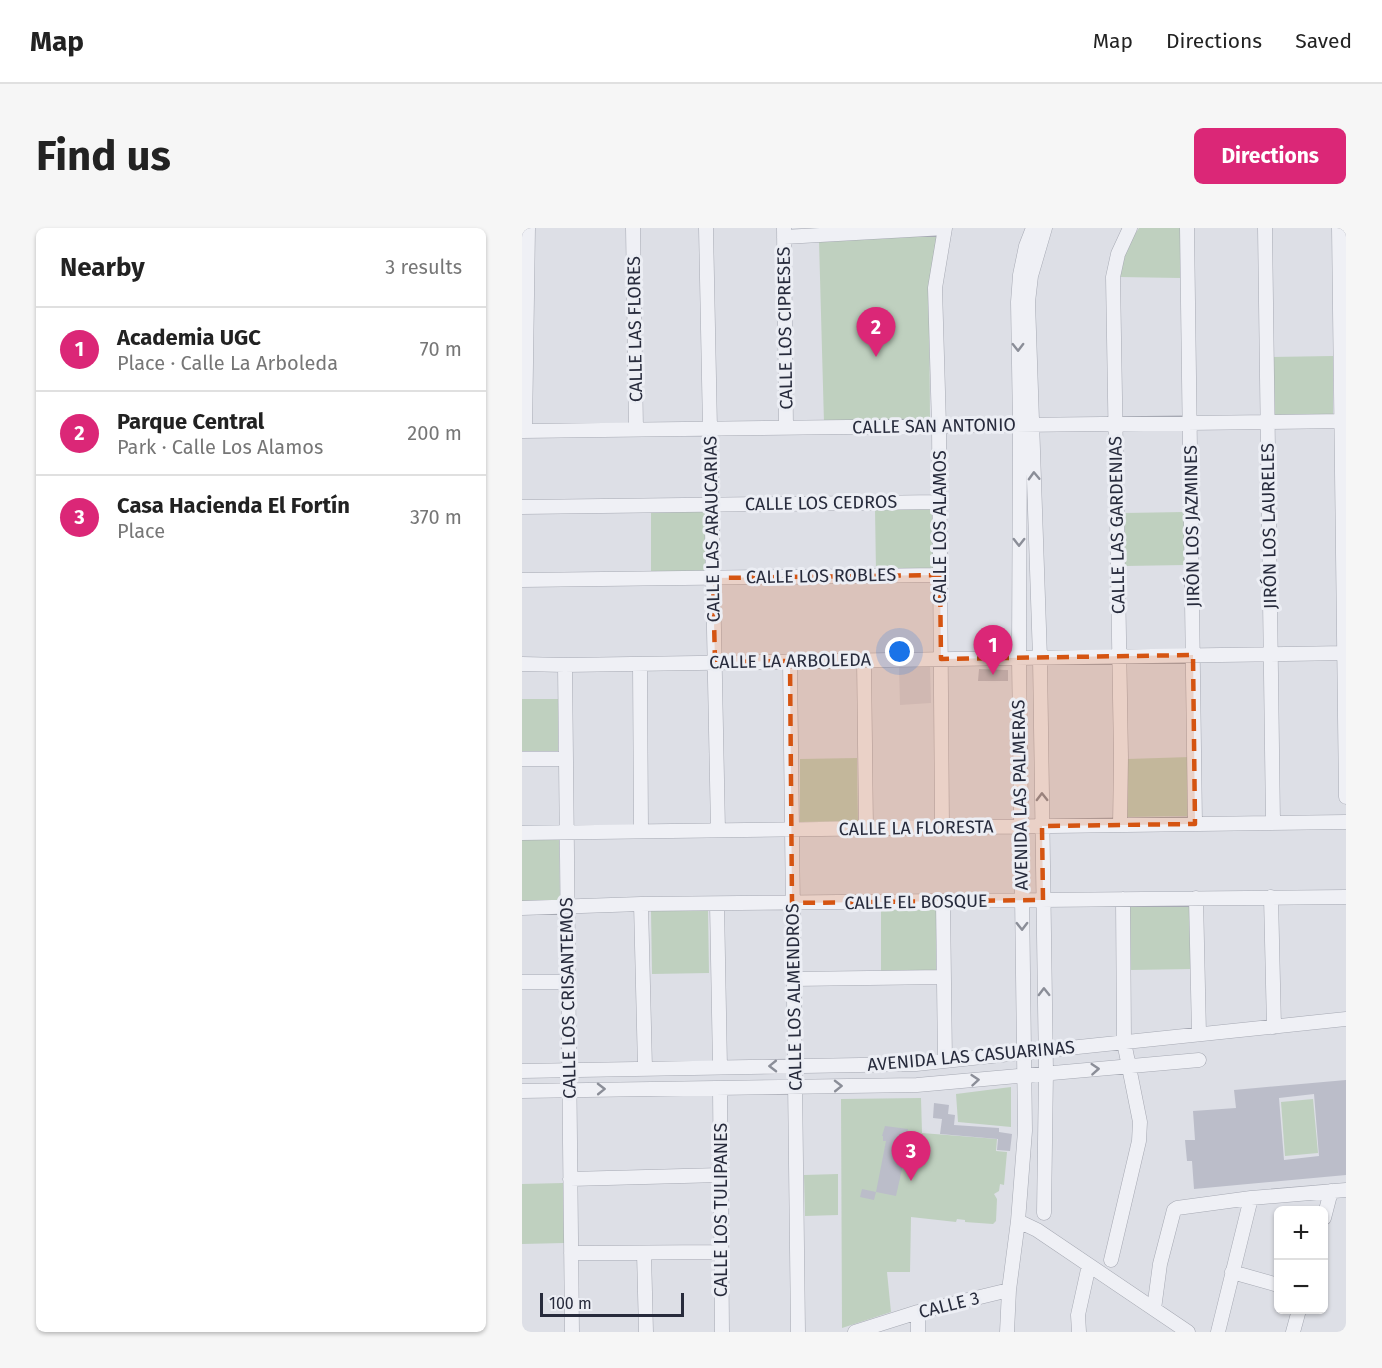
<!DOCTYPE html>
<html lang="en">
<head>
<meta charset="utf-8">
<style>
	:root { --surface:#fff; --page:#f6f6f6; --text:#222; --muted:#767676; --line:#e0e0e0; --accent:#db2777 }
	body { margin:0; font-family:"Fira Sans",sans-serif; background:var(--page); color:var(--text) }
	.controls { position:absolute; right:18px; bottom:18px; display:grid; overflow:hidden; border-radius:9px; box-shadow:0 2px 4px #0004 }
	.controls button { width:54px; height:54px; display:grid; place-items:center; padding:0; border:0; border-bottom:2px solid var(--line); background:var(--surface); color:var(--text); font:30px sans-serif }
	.scale { position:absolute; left:18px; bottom:15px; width:144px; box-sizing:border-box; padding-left:6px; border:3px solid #272b3c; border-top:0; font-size:16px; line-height:21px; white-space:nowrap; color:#272b3c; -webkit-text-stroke:4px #eceef4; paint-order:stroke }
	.you { position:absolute; left:378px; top:424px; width:21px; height:21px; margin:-15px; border:4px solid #fff; border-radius:50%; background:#1a73e8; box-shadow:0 0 0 9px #1a73e833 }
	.badge { display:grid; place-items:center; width:39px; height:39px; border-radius:50%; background:var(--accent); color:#fff; font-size:20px; font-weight:700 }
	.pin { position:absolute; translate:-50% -50px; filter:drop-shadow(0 2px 3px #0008) }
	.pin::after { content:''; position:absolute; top:32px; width:21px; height:18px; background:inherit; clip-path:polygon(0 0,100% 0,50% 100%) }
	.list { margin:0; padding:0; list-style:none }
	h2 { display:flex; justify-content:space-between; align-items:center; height:78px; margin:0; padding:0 24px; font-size:26px }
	h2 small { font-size:20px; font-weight:400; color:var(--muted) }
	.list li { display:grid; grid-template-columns:39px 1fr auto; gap:18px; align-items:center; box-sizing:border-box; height:84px; padding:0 24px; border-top:2px solid var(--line) }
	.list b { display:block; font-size:22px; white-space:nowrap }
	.list p { margin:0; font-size:20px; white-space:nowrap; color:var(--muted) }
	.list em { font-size:20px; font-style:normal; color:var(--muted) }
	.map { position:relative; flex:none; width:824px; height:1104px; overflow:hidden; border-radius:9px }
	header { display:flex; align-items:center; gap:36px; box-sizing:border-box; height:84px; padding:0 30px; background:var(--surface); border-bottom:2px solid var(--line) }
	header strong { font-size:28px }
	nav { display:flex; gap:33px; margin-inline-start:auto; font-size:21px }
	.intro { display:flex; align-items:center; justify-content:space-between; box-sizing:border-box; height:144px; padding:0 36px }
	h1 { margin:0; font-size:42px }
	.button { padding:15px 27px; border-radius:9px; background:var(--accent); color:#fff; font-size:21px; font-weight:700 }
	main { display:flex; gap:36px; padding:0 36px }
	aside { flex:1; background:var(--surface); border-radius:9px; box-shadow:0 2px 4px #0004 }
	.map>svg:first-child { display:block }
</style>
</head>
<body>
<header>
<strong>Map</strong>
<nav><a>Map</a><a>Directions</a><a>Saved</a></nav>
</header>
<div class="intro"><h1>Find us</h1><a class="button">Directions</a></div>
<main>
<aside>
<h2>Nearby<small>3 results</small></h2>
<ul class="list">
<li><span class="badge">1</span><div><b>Academia UGC</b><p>Place · Calle La Arboleda</p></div><em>70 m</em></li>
<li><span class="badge">2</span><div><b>Parque Central</b><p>Park · Calle Los Alamos</p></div><em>200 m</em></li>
<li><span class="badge">3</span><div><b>Casa Hacienda El Fortín</b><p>Place</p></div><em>370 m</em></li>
</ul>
</aside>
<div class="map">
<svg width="824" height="1104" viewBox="0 0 824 1104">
	<rect width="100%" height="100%" fill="#dddfe6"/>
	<path fill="#cfd1db" d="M408 438 409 475 378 477 377 439Z"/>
	<path fill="#bfd0bf" d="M617 0H658V50L598 49C601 30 606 15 617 0Z
		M416 7 407 66 408 193 302 195 297 13Z
		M811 128V187L749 188V129Z
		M410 280 411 343 354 344 353 281Z
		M186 281 187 344 129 345V282Z
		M662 284 663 337 603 338 602 285Z
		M0 471H36V523H0Z
		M668 529 669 588 605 589V531Z
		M335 530 336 593 278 594V531Z
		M37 610 38 673 0 674V611Z
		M670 677V741L608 742V678Z
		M186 682 187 745 130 746 129 683Z
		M359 682H414V743H359Z
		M489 859V899L436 894 434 866Z
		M399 870 400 905 475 911 474 923 485 924 482 957 478 956 477 963 472 966 475 971 474 993 471 996 443 994V992L435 991 434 994 389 989 388 1044H365L369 1084 320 1100 319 871Z
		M791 871 796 925 763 928 759 874Z
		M316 946V987L283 988 282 947Z
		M41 955 42 1015 0 1016V956Z"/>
	<path fill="#bbbdc9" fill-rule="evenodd" d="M457 441 486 442V453H456Z
		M824 852V947L672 961 670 933H665L663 912H673L671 883 714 880 712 862ZM792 866 797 928 762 932 757 870Z
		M412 875 427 877 426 886 433 887 432 897 477 900V904L490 906 488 923 475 922 476 911 418 906 420 891 411 890Z
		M363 898 386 901 383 918 385 919 374 968 354 964 352 972 338 969 340 961 354 964 364 913H361V908H360Z"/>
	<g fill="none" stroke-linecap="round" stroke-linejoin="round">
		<defs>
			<path id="minor" d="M111 0 114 202
				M184 0 196 602
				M262 0 264 200
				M665 0 673 596
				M743 0 751 595
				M817 0 824 569
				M262 9 423 0
				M0 203 824 193
				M3 203 6 0
				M0 279 418 274
				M0 352 418 347
				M342 432 344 600
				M268 433 276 1104
				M0 436 43 437 824 425
				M118 436 119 603
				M43 437 50 1104
				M0 531H43
				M598 597 599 529 591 49 596 26 608 0
				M420 599 417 198 413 60 423 0
				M0 605 824 594
				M749 669 752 799
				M674 670 677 806
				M421 674 423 833
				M119 676 123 840
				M195 676 198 839
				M0 680 119 676 824 669
				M271 751 422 749
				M0 754H46
				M0 843 394 836 824 791
				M198 860 200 1104
				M0 863 395 857 677 832
				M48 951 199 947
				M522 985 524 844 518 430 506 74 509 48 523 0
				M802 990 809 963
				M496 993 503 903 497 430 498 198 496 74 498 47 504 18 511 0
				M49 1025 199 1024
				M122 1025 124 1104
				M589 1032 617 913 618 894 602 814 601 671
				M710 1044 756 1057
				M632 1081 638 1036 652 982 655 980 729 970 824 962
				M396 1084V1104
				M333 1104 396 1084 487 1062
				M485 1104 487 1062 496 993 515 1002 666 1104
				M557 1104 556 1087 567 1037
				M696 1104 729 970
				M771 1104 777 1082"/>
		</defs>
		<use href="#minor" stroke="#a6a9b3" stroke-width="15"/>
		<use href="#minor" stroke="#eff0f5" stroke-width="14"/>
	</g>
	<defs><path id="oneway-chevron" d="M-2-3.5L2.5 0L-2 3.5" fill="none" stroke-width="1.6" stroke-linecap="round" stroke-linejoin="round" transform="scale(1.5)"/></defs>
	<g stroke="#8b8e98">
		<use href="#oneway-chevron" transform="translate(496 119) rotate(89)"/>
		<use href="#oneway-chevron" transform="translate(512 248) rotate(-92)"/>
		<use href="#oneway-chevron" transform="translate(497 314) rotate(90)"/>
		<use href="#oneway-chevron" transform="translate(520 569) rotate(-91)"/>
		<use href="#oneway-chevron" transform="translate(500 698) rotate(89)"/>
		<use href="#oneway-chevron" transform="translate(522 764) rotate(-91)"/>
		<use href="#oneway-chevron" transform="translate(251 838) rotate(179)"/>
		<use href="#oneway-chevron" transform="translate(573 841) rotate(-4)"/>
		<use href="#oneway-chevron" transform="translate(453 852) rotate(-5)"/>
		<use href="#oneway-chevron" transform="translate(316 858) rotate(-1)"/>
		<use href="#oneway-chevron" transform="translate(79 861) rotate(-1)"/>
	</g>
	<path fill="#d55411" fill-opacity="0.2" stroke="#d55411" stroke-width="4.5" stroke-dasharray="12 8" stroke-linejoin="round" d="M418 347 419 431 671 427 673 596 520 598 521 672 270 675 268 433 193 434 191 350Z"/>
	<g text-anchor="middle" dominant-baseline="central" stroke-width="6" stroke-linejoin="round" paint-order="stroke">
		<g font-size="18" fill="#272b3c" stroke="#eceef4">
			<text transform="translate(263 100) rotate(-91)">CALLE LOS CIPRESES</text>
			<text transform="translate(113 101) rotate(-91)">CALLE LAS FLORES</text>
			<text transform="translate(412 198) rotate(-1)">CALLE SAN ANTONIO</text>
			<text transform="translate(299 275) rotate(-1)">CALLE LOS CEDROS</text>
			<text transform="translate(595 297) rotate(-91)">CALLE LAS GARDENIAS</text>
			<text transform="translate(670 298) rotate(-91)">JIRÓN LOS JAZMINES</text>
			<text transform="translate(747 298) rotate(-91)">JIRÓN LOS LAURELES</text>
			<text transform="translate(418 299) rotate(-90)">CALLE LOS ALAMOS</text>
			<text transform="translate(190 301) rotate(-91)">CALLE LAS ARAUCARIAS</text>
			<text transform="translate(299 348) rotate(-1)">CALLE LOS ROBLES</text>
			<text transform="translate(268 433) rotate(-1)">CALLE LA ARBOLEDA</text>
			<text transform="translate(498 567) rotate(-91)">AVENIDA LAS PALMERAS</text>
			<text transform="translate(394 600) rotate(-1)">CALLE LA FLORESTA</text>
			<text transform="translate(394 674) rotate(-1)">CALLE EL BOSQUE</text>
			<text transform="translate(272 769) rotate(-91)">CALLE LOS ALMENDROS</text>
			<text transform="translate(46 770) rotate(-91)">CALLE LOS CRISANTEMOS</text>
			<text transform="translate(449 828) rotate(-5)">AVENIDA LAS CASUARINAS</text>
			<text transform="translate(199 982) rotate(-90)">CALLE LOS TULIPANES</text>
			<text transform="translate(427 1077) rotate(-14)">CALLE 3</text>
		</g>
	</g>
</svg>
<div class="controls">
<button>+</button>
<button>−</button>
</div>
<div class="scale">100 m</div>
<div class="you"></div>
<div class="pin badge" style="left:471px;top:447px">1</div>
<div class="pin badge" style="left:354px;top:129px">2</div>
<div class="pin badge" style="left:389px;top:953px">3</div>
</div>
</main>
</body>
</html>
